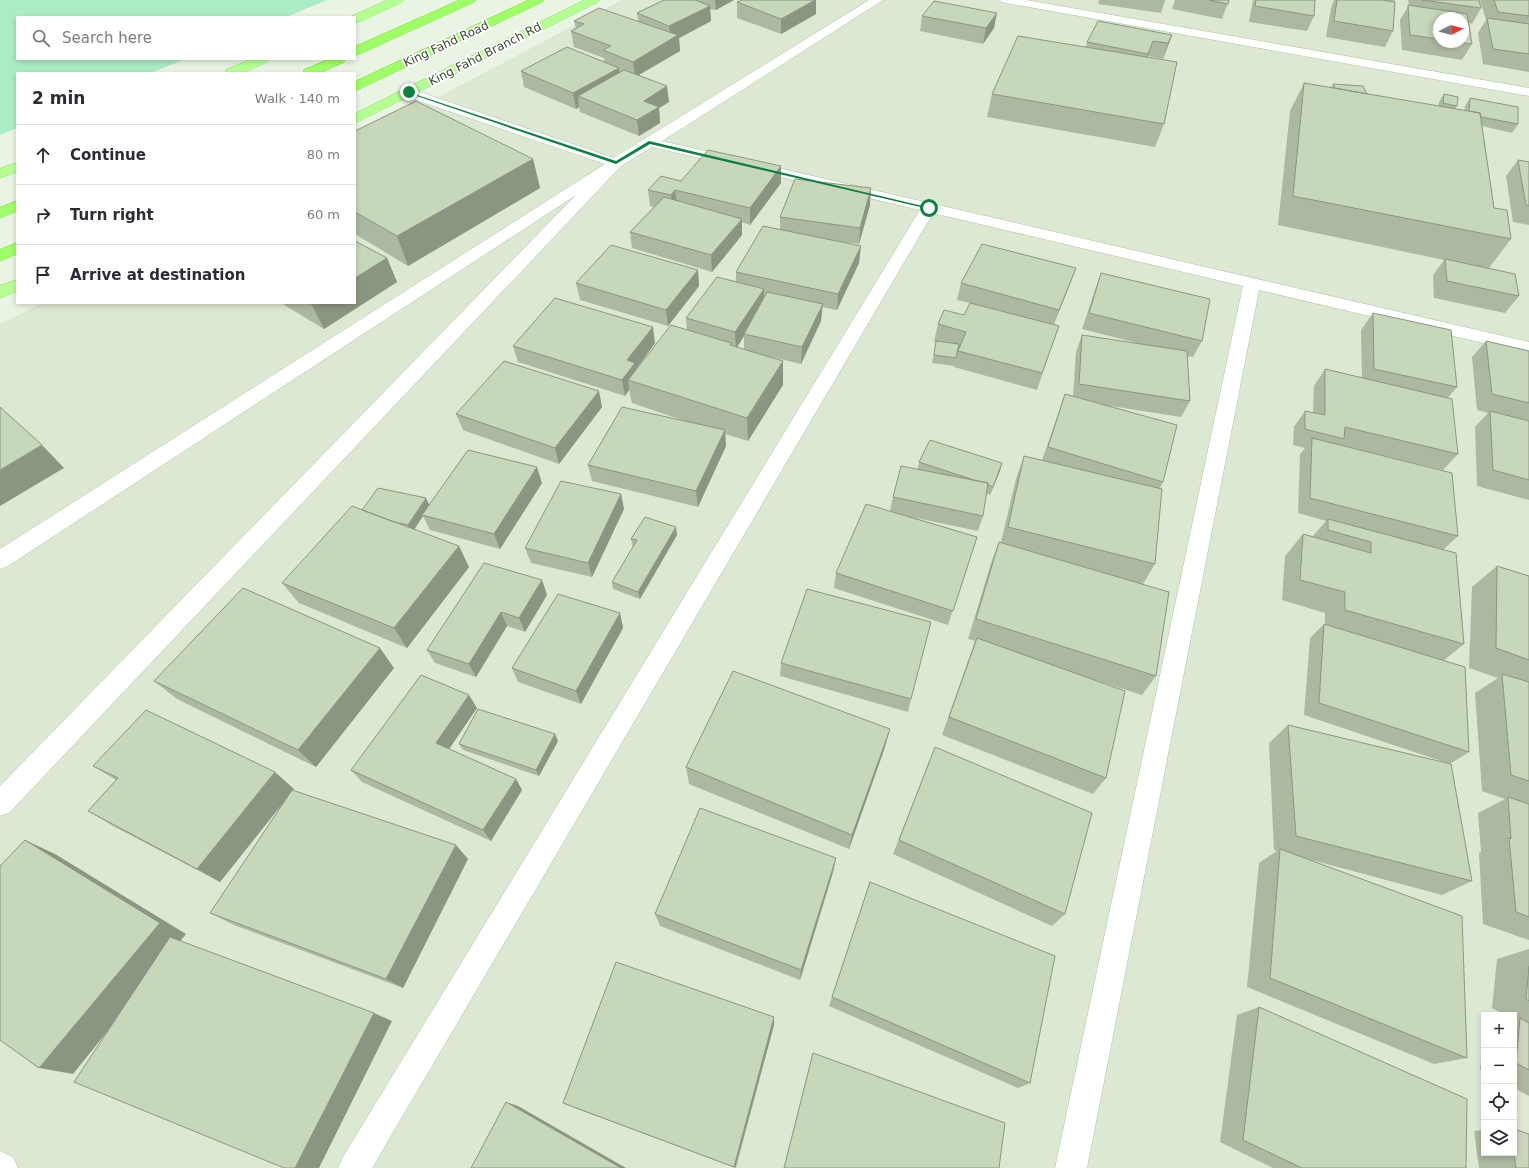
<!DOCTYPE html>
<html lang="en">
<head>
<meta charset="utf-8">
<style>
	:root { --surface:#fff; --page:#f2f2f3; --text:#2b2b33; --muted:#7c7c81; --line:#e1e1e2 }
	body { margin:0; font-family:"DejaVu Sans",sans-serif; background:var(--page); color:var(--text) }
	.controls { position:absolute; right:12px; bottom:12px; display:grid; overflow:hidden; border-radius:0px; box-shadow:0 2px 6px #0003 }
	.controls button { width:36px; height:36px; display:grid; place-items:center; padding:0; border:0; border-bottom:1px solid var(--line); background:var(--surface); color:var(--text); font:20px sans-serif }
	.compass { position:absolute; left:1433px; top:12px; width:36px; height:36px; border-radius:50%; background:var(--surface); box-shadow:0 2px 6px #0003; rotate:83deg }
	.stop { position:absolute; width:12px; height:12px; margin:-9px; border:3px solid #0b8043; border-radius:50%; background:#fff }
	.stop.end { background:#0b8043; border-color:#fff; box-shadow:0 1px 4px #0008 }
	.list { margin:0; padding:0; list-style:none }
	h2 { display:flex; justify-content:space-between; align-items:center; height:52px; margin:0; padding:0 16px; font-size:17px }
	h2 small { font-size:13px; font-weight:400; color:var(--muted) }
	.list li { display:grid; grid-template-columns:26px 1fr auto; gap:12px; align-items:center; box-sizing:border-box; height:60px; padding:0 16px; border-top:1px solid var(--line) }
	.list b { display:block; font-size:15px; white-space:nowrap }
	.list em { font-size:13px; font-style:normal; color:var(--muted) }
	.icon { flex:none; width:22px; height:22px; fill:none; stroke:currentColor; stroke-width:2; stroke-linecap:round; stroke-linejoin:round }
	.map { position:relative; flex:none; width:1529px; height:1168px; overflow:hidden }
	.search { position:absolute; background:var(--surface); box-shadow:0 2px 6px #0003; left:16px; top:16px; width:340px; height:44px; display:flex; align-items:center; gap:10px; box-sizing:border-box; padding:0 14px; border-radius:0px; color:var(--muted); font-size:15px }
	.panel { position:absolute; background:var(--surface); box-shadow:0 2px 6px #0003; left:16px; top:72px; width:340px; height:232px; border-radius:0px }
	.map>svg:first-child { display:block }
</style>
</head>
<body>
<div class="map">
<svg width="1529" height="1168" viewBox="0 0 1529 1168">
	<rect width="100%" height="100%" fill="#eaf4e5"/>
	<path fill="#dbe9d3" fill-rule="evenodd" d="M622 0H1529V1168H0V324L43 303H355V141ZM1439 18H1463V42H1439ZM1484 1015H1514V1153H1484Z"/>
	<path fill="#aaecc5" d="M0 0H327L286 17H17V59H185L151 73H17V128L0 135Z"/>
	<g fill="none" stroke-linecap="round" stroke-linejoin="round">
		<defs>
			<path id="minor" d="M869 0H883L662 141 1529 342V354L1259 290 1087 1168H1055L1243 286 933 213 372 1168H338L343 1157 920 210 652 147 621 166 9 813 0 816V786L576 195 8 566 0 569V549L605 164 404 96 402 93 404 90H414L614 158Z
				M1000 0H1026L1529 88V96L1006 3 1002 2Z
				M0 1151 13 1157 18 1168H0Z"/>
			<path id="major" d="M388 0H404L402 2 359 22 355 23V17H350Z
				M585 0H600L598 2 355 123V114Z
				M252 59H269L267 62 242 73H225L226 70Z
				M17 163V172L0 178V169Z
				M17 280V291L0 298V286Z"/>
			<path id="highway" d="M460 0H476L474 2 355 56V47Z
				M529 0H544L542 2 355 91V82Z
				M330 59H346L344 62 320 73H303L304 70Z
				M17 201V211L0 218V208Z
				M17 243V254L0 261V250Z"/>
		</defs>
		<use href="#minor" stroke="#b1c0a7" stroke-width="1"/>
		<use href="#major" stroke="#8cee5a" stroke-width="1"/>
		<use href="#highway" stroke="#78eb29" stroke-width="1"/>
		<use href="#minor" fill="#fff" fill-rule="evenodd"/>
		<use href="#major" fill="#b6ff94" fill-rule="evenodd"/>
		<use href="#highway" fill="#9fff66" fill-rule="evenodd"/>
	</g>
	<path fill="#aab9a0" fill-rule="evenodd" d="M664 0H734L716 10 710 9 711 21 679 38 680 51 639 75 669 102 659 108 660 123 639 136 580 112 579 107 576 109 524 87 521 71 604 62V58L574 47 571 31 576 29 574 21H638L637 13Z
		M1099 0H1165L1161 13 1098 4Z
		M1175 0H1229L1222 19 1172 9Z
		M1253 0H1315L1314 16 1307 31 1249 22Z
		M1334 0H1395L1394 2 1393 31 1385 47 1326 37 1331 8Z
		M1408 0H1479L1481 8 1472 24 1469 23 1472 44 1462 60 1402 50 1400 20 1409 5ZM1439 18 1463 42H1439Z
		M1480 0H1529V72L1483 64 1478 33 1486 20Z
		M737 2 816 14 781 34 737 18Z
		M922 16 994 28 983 44 920 31Z
		M1172 35 1163 59 1148 56V57L1164 124 1155 147 987 117 992 94 1086 47 1087 42Z
		M1304 83 1331 88 1333 84 1367 94 1438 106 1439 102 1444 94 1457 106 1455 109 1464 111 1465 106 1470 98 1518 124 1512 133 1482 126 1494 208 1511 239 1489 268 1519 296 1505 313 1434 298 1433 275 1444 260 1278 225 1290 111Z
		M355 131 533 159 540 188 408 266 355 234Z
		M1518 160 1529 162V225L1513 222 1506 176Z
		M781 166V183L750 225 742 222V235L712 272 632 248 630 232 654 207 650 206 648 190 681 181Z
		M870 205 859 244 842 242 859 263 837 310 822 307 821 321 801 364 754 353 783 361V385L748 441 725 434 726 446 698 507 592 481 588 465 688 422 632 403 629 390 625 396 518 362 513 346 655 343 636 369 687 329 686 318 736 282V272L780 230V217ZM744 336V350L737 347Z
		M387 258 397 282 324 329 281 303H355Z
		M1076 268 1070 284 1054 324 1059 326 1037 390 954 367V366L932 363 936 341H938H934L938 324 964 315 970 303 957 300 961 283Z
		M698 270 699 286 668 326 580 300 576 283Z
		M1101 273 1202 341 1193 357 1187 356 1190 401 1181 417 1111 406 1163 482 1160 488 1155 564 1143 584 1156 676 1142 695 1079 675 1106 778 1093 794 942 735 975 641 968 639 991 563 999 542H1001L1016 479 1024 456 1042 460 1065 394 1073 396 1076 352 1082 335 1145 345 1082 329 1095 290Z
		M1373 313 1457 387 1448 398 1458 454 1443 470 1340 445 1458 536 1444 549 1464 644 1443 661 1469 752 1450 764 1304 715 1310 638 1324 624 1325 625V613L1282 600 1285 556 1303 534 1312 537 1326 521 1298 513 1300 454 1305 448 1293 445 1294 427 1305 411 1313 413 1314 386 1325 369 1362 378 1361 330Z
		M1486 341 1529 351V500L1477 486 1475 427 1488 413 1477 410 1472 357Z
		M602 407 559 464 463 430 456 414Z
		M919 462 1000 471 990 495 986 493 983 516 978 531 912 517 977 537 948 625 834 588 836 573 890 511 893 497 918 469Z
		M542 483 500 549 430 530 423 516 414 529 469 567 407 648 299 603 282 583 362 510 429 505Z
		M621 494 624 509 592 577 531 563 525 548Z
		M677 535 640 599 613 589 612 582 633 547 631 539Z
		M1497 566 1529 576V940L1483 924 1479 853 1481 852 1478 813 1505 799 1482 791 1475 693 1498 678 1469 668 1472 587Z
		M542 580 547 595 525 632 507 626 476 677 435 663 427 650Z
		M620 613 623 628 581 704 518 682 512 668Z
		M781 663 911 699 908 712 780 676Z
		M394 668 316 767 177 699 154 681Z
		M477 708 449 749 516 779 522 790 491 841 362 782 351 770Z
		M1288 725 1472 881 1442 895 1308 859 1467 1058 1434 1064 1247 987 1259 863 1277 851 1274 850 1269 743Z
		M558 741 539 776 463 750 459 744Z
		M885 747 849 849 689 784 686 767Z
		M935 747 1065 914 1052 926 893 854Z
		M93 766 294 789 293 790 468 859 403 988 234 925 210 913 288 797 220 882 115 827 88 811 116 780Z
		M836 858 833 872 800 980 660 926 655 914Z
		M870 882 1030 1083 1018 1088 829 1006Z
		M1529 949V1096L1514 1088V1015H1505L1492 1008 1497 959Z
		M1259 1007 1466 1168H1273L1220 1142 1237 1015Z
		M774 1025 736 1168 572 1107 563 1103Z
		M1484 1041V1071L1480 1069Z
		M813 1053 999 1168H784L811 1060Z
		M1484 1130V1153H1514L1529 1168H1479L1474 1131Z"/>
	<path fill="#8b9682" d="M715 0H734L716 10Z
		M815 0H816V14L781 34V19Z
		M710 6 711 21 679 38 680 51 635 77 633 62 670 40 669 26Z
		M997 13 994 28 983 44 986 28Z
		M1172 35 1163 59 1168 43Z
		M1153 41 1148 56 1142 70 1148 54Z
		M619 68 621 83 578 96 579 107 576 109 573 93Z
		M667 86 669 102 659 108 660 123 639 136 637 120 644 101Z
		M533 159 540 188 408 266 397 236Z
		M781 166V183L750 225V208Z
		M871 188 870 205 859 244 860 228Z
		M675 190 677 206 672 212 671 195Z
		M742 219V235L712 272 711 255Z
		M861 246 859 263 837 310 838 294Z
		M387 258 397 282 324 329 312 305 316 303H355V278Z
		M1076 268 1070 284 1053 326 1059 310Z
		M698 270 699 286 668 326 666 310Z
		M764 289V306L744 334V336L736 349 735 332Z
		M823 304 821 321 801 364 802 347Z
		M653 327 655 343 636 369 638 379 628 380 629 390 625 396 622 380 627 360Z
		M783 361V385L748 441 747 418Z
		M599 391 602 407 559 464 555 448Z
		M725 430 726 446 698 507 696 491Z
		M42 445 64 468 0 506V470Z
		M1002 463 1000 471 990 495Z
		M537 467 542 483 500 549 494 534Z
		M621 494 624 509 592 577 588 563Z
		M426 498 430 506 422 515 423 516 412 533 408 525Z
		M676 527 677 535 640 599 638 592Z
		M459 546 469 567 407 648 394 628Z
		M542 580 547 595 525 632 519 618Z
		M501 612 507 626 476 677 469 664Z
		M620 613 623 628 581 704 576 691Z
		M380 648 394 668 316 767 298 750Z
		M469 695 477 708 445 755 436 743Z
		M890 729 885 747 849 849 852 835Z
		M555 734 558 741 539 776 536 770Z
		M275 772 294 789 220 882 197 869Z
		M516 779 522 790 491 841 483 830Z
		M25 840 55 854 186 934 73 1074 39 1068Z
		M456 845 468 859 403 988 386 979Z
		M836 858 833 872 800 980 801 970Z
		M374 1013 392 1021 319 1168H295Z
		M774 1017V1025L735 1168 734 1167Z
		M506 1102 518 1106 626 1168H621Z"/>
	<path fill="#c6d7ba" stroke="#8b9682" d="M664 0H695L710 6 669 26 637 13Z
		M742 0H815L781 19 737 2Z
		M1209 0H1229L1228 4Z
		M1256 0H1315L1314 16 1255 6Z
		M1337 0H1382L1395 2 1393 31 1334 21Z
		M1422 0H1479L1481 8Z
		M1494 0H1529V16L1498 12Z
		M934 1 997 13 986 28 922 16Z
		M1408 5 1467 14 1472 44 1457 42H1463V18H1439V39L1410 35Z
		M599 8 678 35 633 62 603 50 611 46 571 31 584 24 574 21Z
		M1487 18 1529 24V54L1493 49Z
		M1098 21 1172 35 1168 43 1153 41 1148 54 1087 42Z
		M1018 36 1177 62 1164 124 992 94Z
		M567 47 619 68 573 93 521 71Z
		M624 70 667 86 644 101 659 107 637 120 578 96Z
		M1304 83 1480 113 1494 208 1507 210 1511 239 1293 196Z
		M1333 84 1363 86 1367 94 1335 88Z
		M1444 94 1458 97 1457 106 1443 103Z
		M1470 98 1518 107V124L1481 117 1480 113 1469 111Z
		M416 101 533 159 397 236 355 212V131Z
		M708 150 781 166 750 208 675 190 671 195 648 190 661 176 681 181Z
		M1518 160 1529 162V206L1526 205Z
		M795 179 871 188 860 228 780 217Z
		M664 197 742 219 711 255 630 232Z
		M763 226 861 246 838 294 736 272Z
		M355 241 387 258 355 278Z
		M982 244 1076 268 1059 310 961 283Z
		M611 245 698 270 666 310 576 283Z
		M1445 259 1515 274 1519 296 1447 281Z
		M1101 273 1210 299 1202 341 1089 313Z
		M717 277 764 289 735 332 686 318Z
		M767 292 823 304 802 347 744 334Z
		M555 298 653 327 627 360 635 363 622 380 513 346Z
		M309 303H316L312 305Z
		M970 303 1059 326 1042 373 958 351 966 332 938 324 944 310 964 315Z
		M1373 313 1451 330 1457 387 1374 369Z
		M671 325 731 343 730 345 783 361 747 418 628 380Z
		M1082 335 1187 351 1190 401 1079 384Z
		M936 341 959 344 956 358 934 355Z
		M1486 341 1529 351V403L1492 394Z
		M504 361 599 391 555 448 456 414Z
		M1325 369 1452 399 1458 454 1345 427 1344 439 1305 429V411L1325 415Z
		M1065 394 1177 425 1163 482 1048 447Z
		M0 407 42 445 0 470Z
		M622 407 725 430 696 491 588 465Z
		M1490 411 1529 421V480L1493 470Z
		M1312 438 1452 473 1458 536 1310 498Z
		M930 440 1002 463 993 487 988 485V483L974 480 919 462Z
		M468 450 537 467 494 534 422 515Z
		M1024 456 1162 489 1155 564 1008 527Z
		M901 466 988 483 983 516 893 497Z
		M561 481 621 494 588 563 525 548Z
		M378 488 426 498 408 525 394 522 362 510Z
		M866 504 977 537 953 611 836 573Z
		M352 506 459 546 394 628 282 583Z
		M645 517 676 527 638 592 612 582 637 540 631 539Z
		M1328 519 1456 553 1464 644 1345 610V592L1300 580 1303 534 1371 553V542L1328 530Z
		M999 542 1169 592 1156 676 976 619Z
		M484 563 542 580 519 618 501 612 469 664 427 650Z
		M1497 566 1529 576V660L1496 648Z
		M243 588 380 648 298 750 154 681Z
		M807 589 931 622 911 699 781 663Z
		M558 594 620 613 576 691 512 668Z
		M1324 624 1465 667 1469 752 1319 703Z
		M977 638 1125 691 1106 778 949 717Z
		M733 671 890 729 852 835 686 767Z
		M1502 674 1529 682V781L1511 775Z
		M421 675 469 695 436 743 516 779 483 830 351 770Z
		M478 709 555 734 536 770 459 744Z
		M146 710 275 772 197 869 88 811 118 778 93 766Z
		M1288 725 1451 764 1472 881 1296 836Z
		M935 747 1092 813 1065 914 899 840Z
		M292 790 456 845 386 979 210 913Z
		M1508 797 1529 804V917L1516 912 1509 838 1511 839Z
		M700 808 836 858 801 970 655 914Z
		M25 840 160 923 39 1068 0 1040V866Z
		M1280 849 1462 916 1467 1058 1270 978Z
		M870 882 1055 956 1030 1083 832 997Z
		M170 937 374 1013 295 1168H284L74 1082Z
		M616 962 774 1017 734 1167 563 1103Z
		M1529 966V1001L1526 999Z
		M1259 1007 1467 1099 1466 1168H1302L1243 1140Z
		M1520 1018 1529 1023V1070L1516 1063Z
		M813 1053 1005 1123 999 1168H784Z
		M506 1102 621 1168H471Z
		M1514 1129 1529 1134V1168H1516L1514 1153Z"/>
	<path fill="#0b8043" d="M408 92 616 161 649 141 931 208 929 209 650 144 616 164 408 93Z"/>
	<g text-anchor="middle" dominant-baseline="central" stroke-width="3.5" stroke-linejoin="round" paint-order="stroke">
		<g font-size="12" fill="#3c4734" stroke="#fff">
			<text transform="translate(446 44) rotate(-25)">King Fahd Road</text>
			<text transform="translate(485 54) rotate(-27)">King Fahd Branch Rd</text>
		</g>
	</g>
</svg>
<div class="controls">
<button>+</button>
<button>−</button>
<button><svg class="icon" aria-label="locate" viewBox="0 0 24 24"><circle cx="12" cy="12" r="6"/><path d="M12 2v4M12 18v4M2 12h4M18 12h4"/></svg></button>
<button><svg class="icon" aria-label="layers" viewBox="0 0 24 24"><path d="M12 4l9 5-9 5-9-5zM3 14l9 5 9-5"/></svg></button>
</div>
<svg class="compass" viewBox="-18 -18 36 36"><path d="M0-13l5 13h-10z" fill="#e53935"/><path d="M0 13l5-13h-10z" fill="#7c7c81"/></svg>
<div class="stop" style="left:929px;top:208px"></div>
<div class="stop end" style="left:409px;top:92px"></div>
<div class="search"><svg class="icon" aria-label="search" viewBox="0 0 24 24"><circle cx="10" cy="10" r="6"/><path d="M15 15l6 6"/></svg>Search here</div>
<section class="panel">
<h2>2 min<small>Walk · 140 m</small></h2>
<ul class="list">
<li><svg class="icon" aria-label="ahead" viewBox="0 0 24 24"><path d="M12 20V5M6 11l6-6 6 6"/></svg><div><b>Continue</b></div><em>80 m</em></li>
<li><svg class="icon" aria-label="right" viewBox="0 0 24 24"><path d="M7 20v-9h11M14 6l5 5-5 5"/></svg><div><b>Turn right</b></div><em>60 m</em></li>
<li><svg class="icon" aria-label="arrive" viewBox="0 0 24 24"><path d="M6 21V4h12l-3 4 3 4H6"/></svg><div><b>Arrive at destination</b></div></li>
</ul>
</section>
</div>
</body>
</html>
